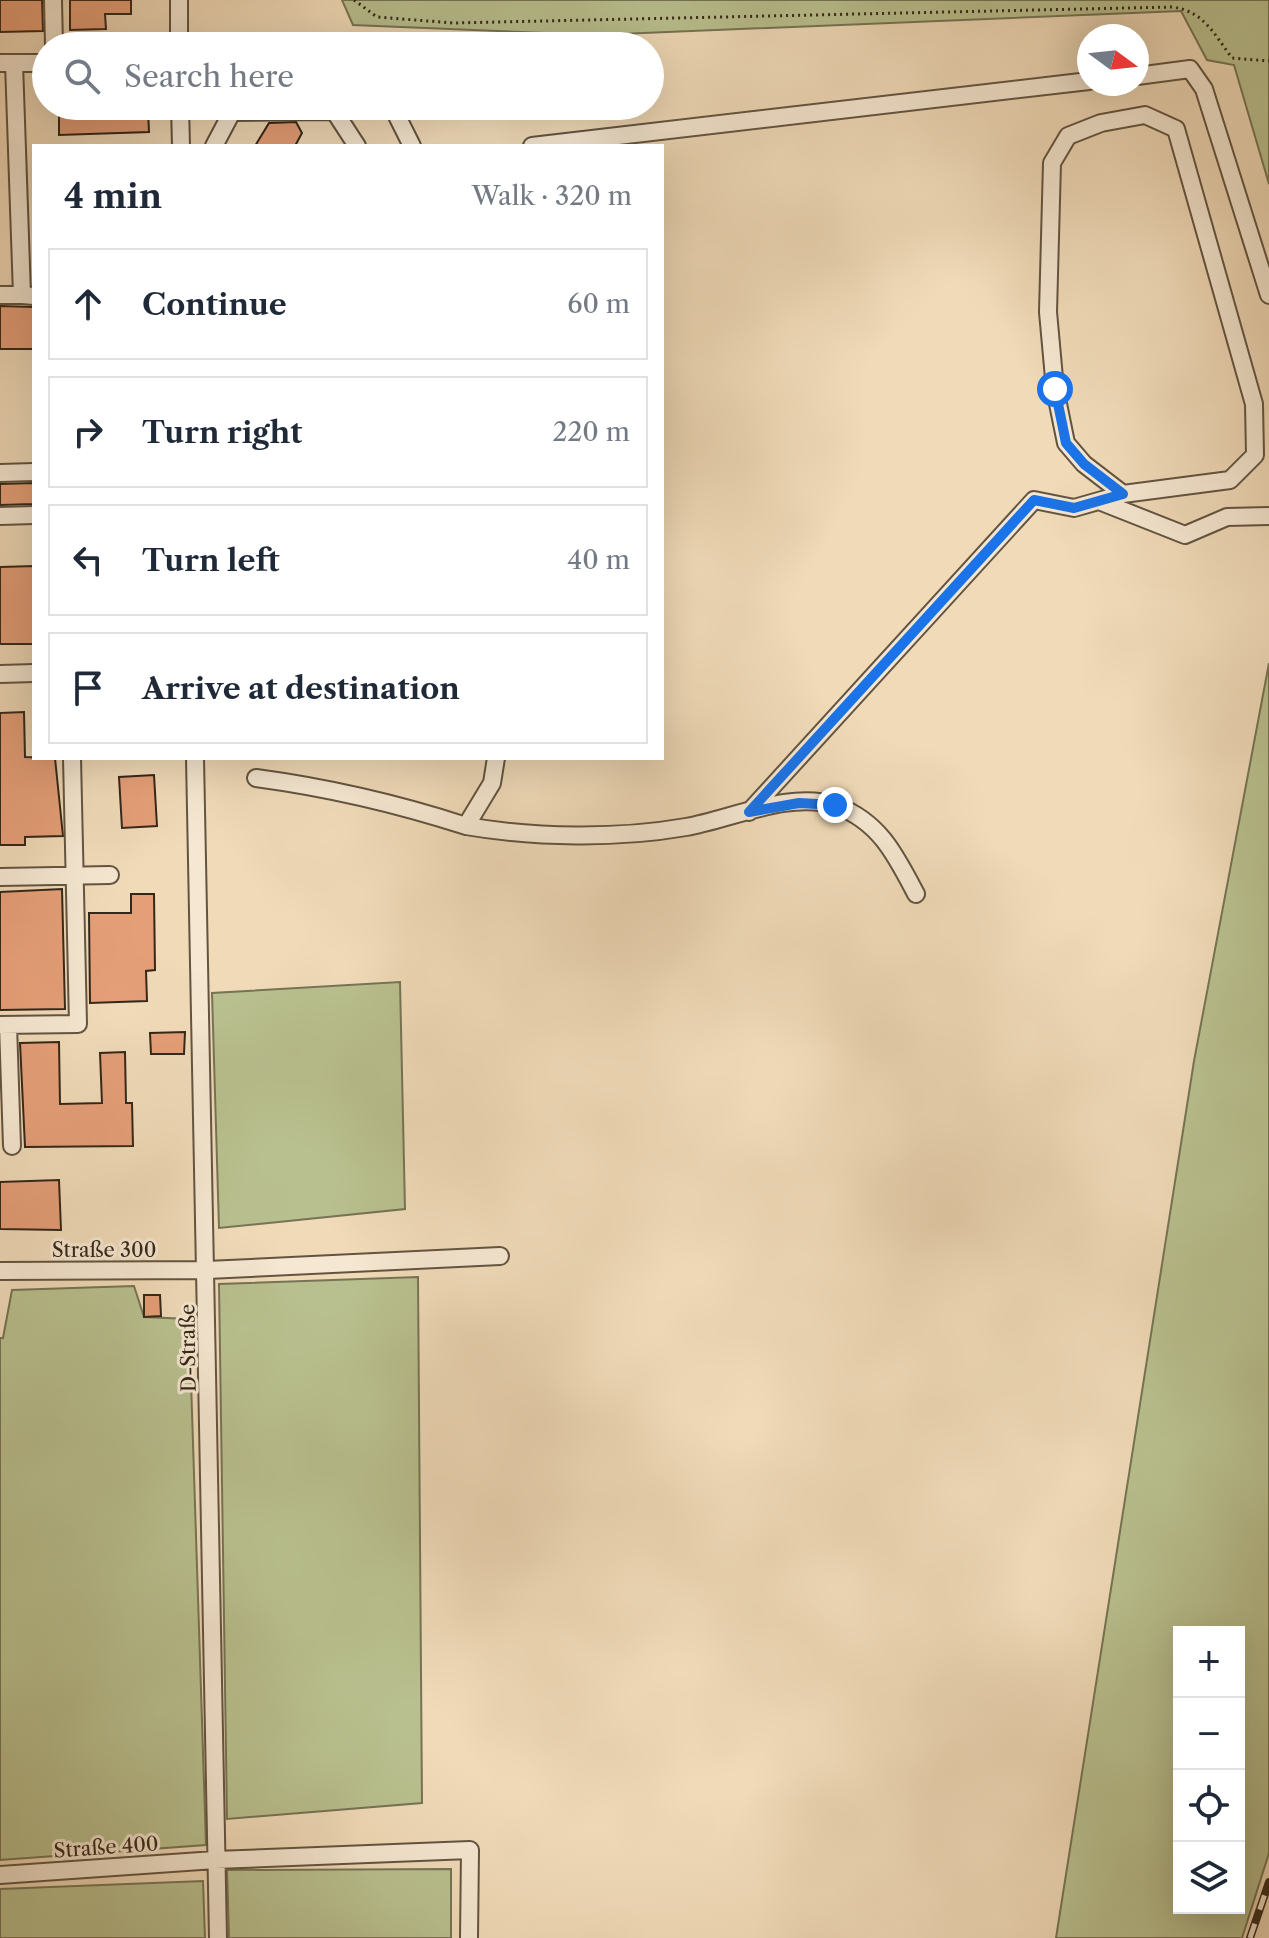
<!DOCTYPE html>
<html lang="en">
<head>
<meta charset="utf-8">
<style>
	:root { --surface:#fff; --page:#f6f6f7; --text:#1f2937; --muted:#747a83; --line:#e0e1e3 }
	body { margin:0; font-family:"Libre Caslon Text",serif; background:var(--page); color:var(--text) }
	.controls { position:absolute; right:24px; bottom:24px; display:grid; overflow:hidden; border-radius:0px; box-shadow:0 8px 32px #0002 }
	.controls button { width:72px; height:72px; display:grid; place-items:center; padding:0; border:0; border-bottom:2px solid var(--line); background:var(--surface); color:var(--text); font:40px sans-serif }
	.compass { position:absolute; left:1077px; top:24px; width:72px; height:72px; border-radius:50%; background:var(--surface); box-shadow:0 8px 32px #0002; rotate:105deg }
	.stop { position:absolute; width:24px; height:24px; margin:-18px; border:6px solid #1a73e8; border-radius:50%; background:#fff }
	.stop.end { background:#1a73e8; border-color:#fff; box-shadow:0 2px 8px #0008 }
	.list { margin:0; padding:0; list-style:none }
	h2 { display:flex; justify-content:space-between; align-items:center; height:104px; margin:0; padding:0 32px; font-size:34px }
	h2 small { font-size:26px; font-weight:400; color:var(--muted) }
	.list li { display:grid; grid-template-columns:52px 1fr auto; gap:24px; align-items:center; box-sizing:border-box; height:112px; margin:0 16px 16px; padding:0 16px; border:2px solid var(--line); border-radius:0px }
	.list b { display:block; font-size:30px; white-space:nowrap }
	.list em { font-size:26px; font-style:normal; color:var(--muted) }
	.icon { flex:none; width:44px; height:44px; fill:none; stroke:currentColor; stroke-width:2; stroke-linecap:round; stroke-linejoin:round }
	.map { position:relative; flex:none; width:1269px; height:1938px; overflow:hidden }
	.search { position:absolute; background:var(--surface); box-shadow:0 8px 32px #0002; left:32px; top:32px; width:632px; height:88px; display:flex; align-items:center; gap:20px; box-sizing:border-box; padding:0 28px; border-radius:44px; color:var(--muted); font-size:30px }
	.panel { position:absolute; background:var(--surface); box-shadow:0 8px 32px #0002; left:32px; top:144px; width:632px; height:616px; border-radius:0px }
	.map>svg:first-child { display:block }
</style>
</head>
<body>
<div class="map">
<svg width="1269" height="1938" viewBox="0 0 1269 1938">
	<rect width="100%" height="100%" fill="#f0dab8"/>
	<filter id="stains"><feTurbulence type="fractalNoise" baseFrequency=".0025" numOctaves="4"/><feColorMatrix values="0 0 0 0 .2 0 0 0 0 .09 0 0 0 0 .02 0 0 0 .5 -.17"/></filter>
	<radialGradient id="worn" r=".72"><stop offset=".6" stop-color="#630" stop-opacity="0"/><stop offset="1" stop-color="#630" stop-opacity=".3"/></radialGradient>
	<path fill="#b9c08f" stroke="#767454" stroke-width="2" fill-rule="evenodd" d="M342 0H1269V184L1234 65 1207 60 1181 11 595 35 353 25Z
		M1269 663V1853L1242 1938H1056L1194 1061ZM1239 1632V1908H1179V1632Z
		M400 982 405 1209 219 1228 212 993Z
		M418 1277 422 1803 227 1819 219 1284Z
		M134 1286 144 1317 189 1319 206 1845 0 1860V1338H3L12 1290Z
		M451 1869V1938H229L227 1870Z
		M203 1881 205 1938H0V1889Z"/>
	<path fill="#e59f78" stroke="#342719" stroke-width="2" d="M0 0H42L43 31 0 32Z
		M70 0H131V14H105L106 29 70 30Z
		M148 110 149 132 59 135V113Z
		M296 122 302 133 295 146H255L269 123Z
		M0 306 34 307V349H0Z
		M34 483V504L0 505V484Z
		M34 566V644H0V567Z
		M24 712 25 757 55 758 63 836 25 837V845H0V713Z
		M154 775 157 826 122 828 119 777Z
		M62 889 65 1009 0 1010V892Z
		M131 894H154L155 970 146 971 147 1001 90 1003 89 913H131Z
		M185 1032 184 1054H151L150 1033Z
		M59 1042 60 1104 102 1103 100 1053 125 1052 126 1103H132L133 1146 25 1147 20 1043Z
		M59 1180 61 1230 0 1229V1182Z
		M144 1295H160L161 1316 144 1317Z"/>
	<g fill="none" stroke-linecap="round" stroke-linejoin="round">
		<defs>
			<path id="minor" d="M53 0 54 46
				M179 46V0
				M0 63H46
				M14 63 22 295 34 296
				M1137 76 1190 69 1204 89 1269 295
				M180 106 181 146
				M331 106 357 146
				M392 106 412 146
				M214 146 232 112 331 111
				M532 146 1089 81
				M0 295H22
				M0 473 34 472
				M1099 501 1185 535 1227 517 1269 516
				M0 516 34 515
				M0 674 34 673
				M195 758 218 1938
				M256 778C331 788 395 803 466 826L492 783 496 758
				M749 812 1034 500 1074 508 1123 494 1230 480 1255 455 1254 404 1176 129 1145 115 1101 123 1068 136 1052 163 1048 312 1055 389 1066 443 1084 464 1123 494
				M466 826C536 838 617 839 686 827 732 819 790 790 837 806 880 822 896 856 916 894
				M0 877 110 875
				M0 1025 78 1024 72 758
				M8 1025 12 1146
				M0 1271 207 1270 500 1256
				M0 1875 215 1860 470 1850 469 1938"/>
		</defs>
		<use href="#minor" stroke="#635441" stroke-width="20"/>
		<path stroke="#342719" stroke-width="3" stroke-dasharray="2 4" stroke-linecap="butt" d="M354 0 377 17 453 23 1172 7C1204 11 1214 34 1232 58L1269 61"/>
		<use href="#minor" stroke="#f5e7d1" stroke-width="16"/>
		<defs>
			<path id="rail" d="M1250 1938 1269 1882"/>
		</defs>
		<use href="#rail" stroke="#342719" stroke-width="8"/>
		<use href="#rail" stroke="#f5e7d1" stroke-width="5" stroke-dasharray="15" stroke-linecap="butt"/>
	</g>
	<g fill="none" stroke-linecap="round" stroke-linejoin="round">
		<path stroke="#1a73e8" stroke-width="10" d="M835 805 799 803 749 812 1034 500 1074 508 1123 494 1084 464 1066 443 1055 389"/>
	</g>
	<g text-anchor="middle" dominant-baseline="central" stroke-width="6" stroke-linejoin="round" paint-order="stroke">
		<g font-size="20" fill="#342719" stroke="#f5e7d1">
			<text x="104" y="1250">Straße 300</text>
			<text transform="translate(188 1348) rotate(-91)">D-Straße</text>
			<text transform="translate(106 1847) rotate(-4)">Straße 400</text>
		</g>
	</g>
	<rect width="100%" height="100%" filter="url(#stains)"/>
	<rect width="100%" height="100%" fill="url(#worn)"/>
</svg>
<div class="controls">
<button>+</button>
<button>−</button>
<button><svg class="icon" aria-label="locate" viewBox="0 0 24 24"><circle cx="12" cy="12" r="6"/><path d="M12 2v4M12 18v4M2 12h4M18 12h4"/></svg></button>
<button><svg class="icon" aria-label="layers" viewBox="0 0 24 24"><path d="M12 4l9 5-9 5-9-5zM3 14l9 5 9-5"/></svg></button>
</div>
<svg class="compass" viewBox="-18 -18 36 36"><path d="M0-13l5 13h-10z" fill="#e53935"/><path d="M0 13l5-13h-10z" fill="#747a83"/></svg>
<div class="stop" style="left:1055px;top:389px"></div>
<div class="stop end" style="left:835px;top:805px"></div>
<div class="search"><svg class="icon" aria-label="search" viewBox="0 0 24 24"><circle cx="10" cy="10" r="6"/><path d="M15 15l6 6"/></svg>Search here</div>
<section class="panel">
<h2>4 min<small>Walk · 320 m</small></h2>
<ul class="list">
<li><svg class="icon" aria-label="ahead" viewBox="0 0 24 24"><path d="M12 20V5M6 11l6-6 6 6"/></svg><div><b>Continue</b></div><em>60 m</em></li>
<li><svg class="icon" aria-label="right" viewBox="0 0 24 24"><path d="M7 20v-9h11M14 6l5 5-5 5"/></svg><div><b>Turn right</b></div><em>220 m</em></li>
<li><svg class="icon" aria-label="left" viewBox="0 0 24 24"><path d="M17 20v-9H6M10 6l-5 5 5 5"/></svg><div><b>Turn left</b></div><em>40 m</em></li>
<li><svg class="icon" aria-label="arrive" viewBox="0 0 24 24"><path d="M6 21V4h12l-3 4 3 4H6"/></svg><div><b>Arrive at destination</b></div></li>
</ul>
</section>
</div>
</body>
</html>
